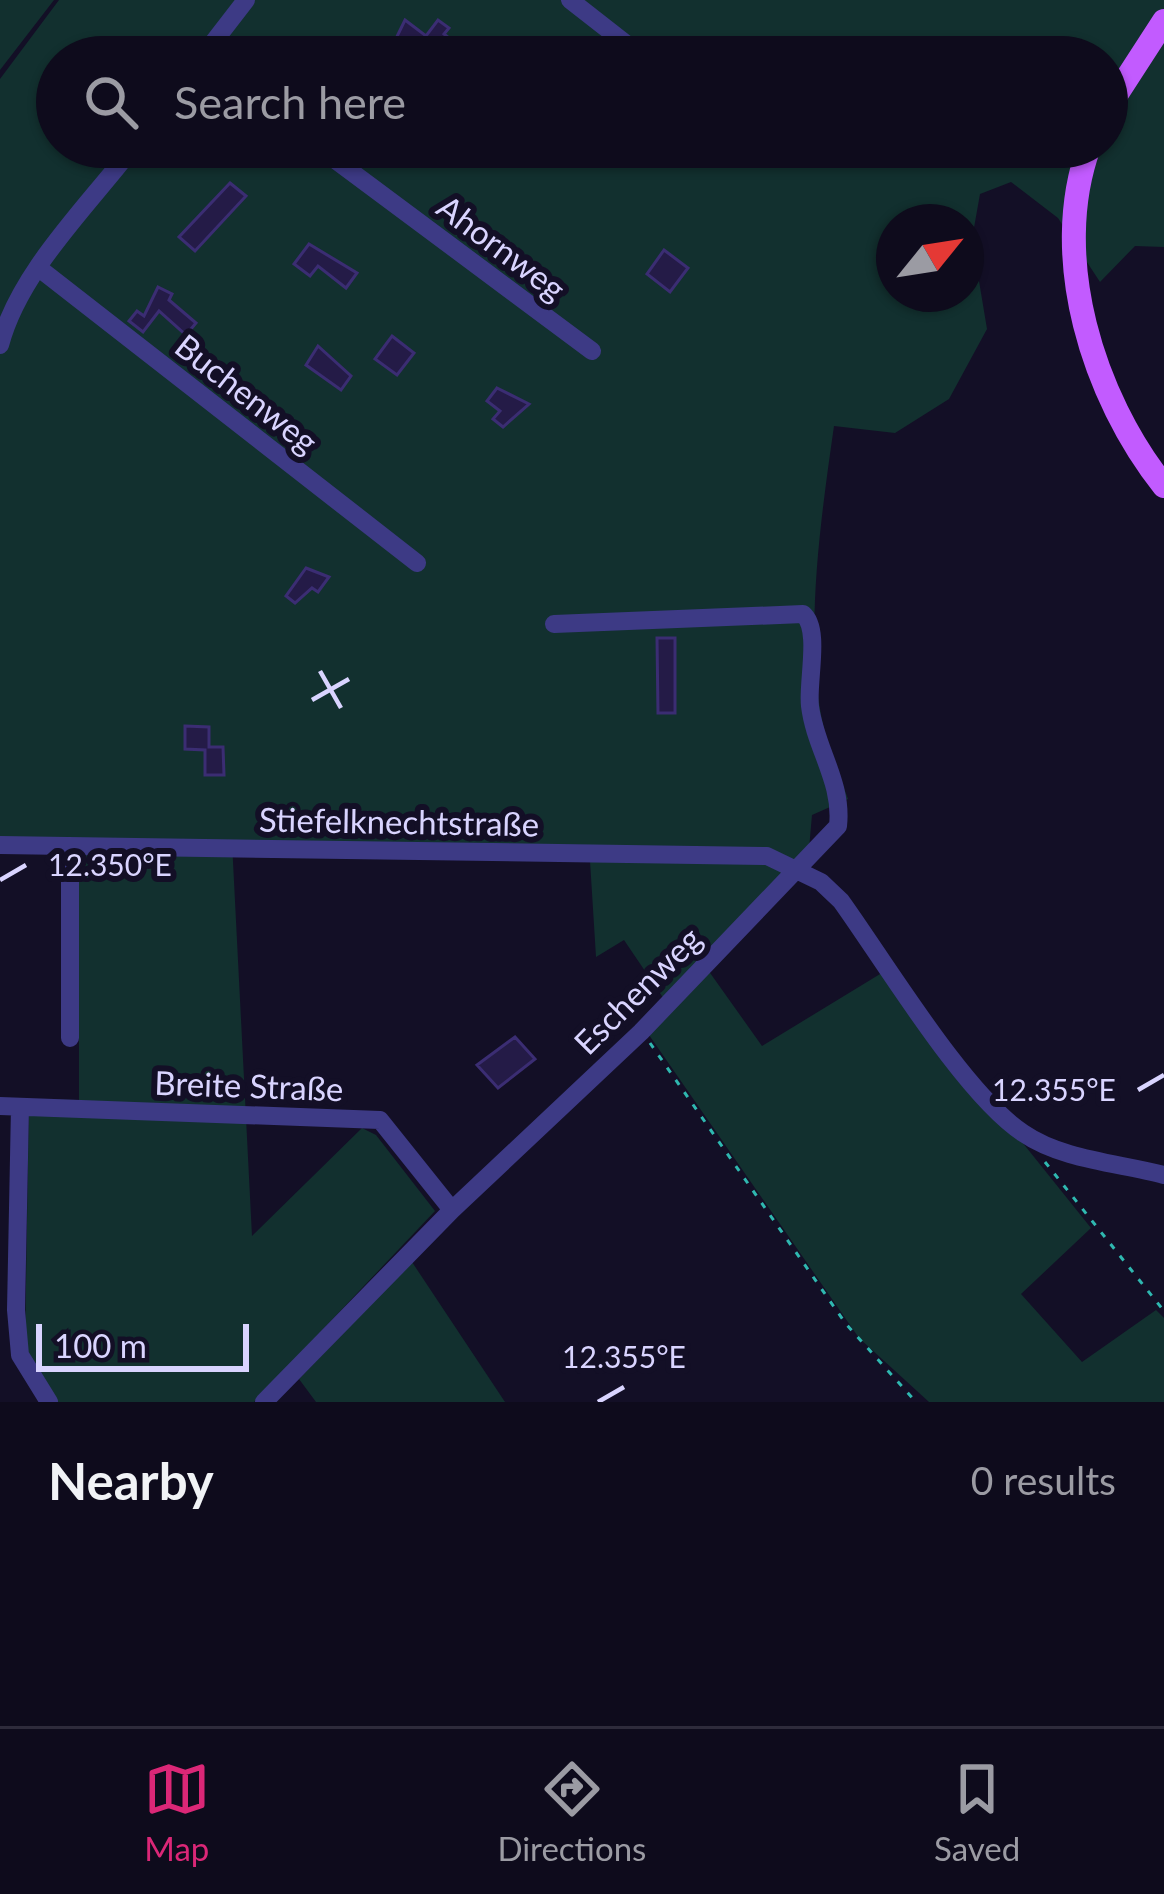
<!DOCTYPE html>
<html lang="en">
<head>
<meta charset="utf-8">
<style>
	:root { --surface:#0e0b1c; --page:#1c1929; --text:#f1f3f6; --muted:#9b9ba3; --line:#2e2b3b; --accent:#db2777 }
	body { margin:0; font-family:Lato,sans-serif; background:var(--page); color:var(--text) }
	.compass { position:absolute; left:876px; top:204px; width:108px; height:108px; border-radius:50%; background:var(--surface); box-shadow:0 3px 9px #0004; rotate:60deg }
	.scale { position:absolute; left:36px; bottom:30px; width:213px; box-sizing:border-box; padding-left:12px; border:6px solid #d9d4ff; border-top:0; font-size:33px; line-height:42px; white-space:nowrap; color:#d9d4ff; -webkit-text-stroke:9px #130f26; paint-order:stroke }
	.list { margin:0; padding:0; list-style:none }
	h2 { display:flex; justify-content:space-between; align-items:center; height:156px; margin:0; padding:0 48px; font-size:51px }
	h2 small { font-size:39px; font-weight:400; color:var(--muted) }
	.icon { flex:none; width:66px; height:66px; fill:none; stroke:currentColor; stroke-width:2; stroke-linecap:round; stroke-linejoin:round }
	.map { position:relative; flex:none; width:1164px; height:1402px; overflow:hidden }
	.search { position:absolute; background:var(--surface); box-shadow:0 3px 9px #0004; left:36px; right:36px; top:36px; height:132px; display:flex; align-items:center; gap:30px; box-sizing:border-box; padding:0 42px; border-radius:66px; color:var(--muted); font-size:45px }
	.sheet { height:324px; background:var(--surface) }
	nav { display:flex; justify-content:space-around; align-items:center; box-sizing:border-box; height:168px; border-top:3px solid var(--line); background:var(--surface); font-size:33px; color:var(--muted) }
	nav a { display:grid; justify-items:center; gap:6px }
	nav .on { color:var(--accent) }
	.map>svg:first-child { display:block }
</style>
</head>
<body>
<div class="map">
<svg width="1164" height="1402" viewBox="0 0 1164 1402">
	<rect width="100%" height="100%" fill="#130f26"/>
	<path fill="#12302f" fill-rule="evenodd" d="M0 0H54L0 70Z
		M59 0H1164V247L1135 246 1100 282 1058 218 1011 182 980 194 972 239 987 329 949 399 895 433 834 426C821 518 803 637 824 729 830 753 840 776 848 799L812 815 809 849 666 1002 624 940 596 957 589 845 232 842 252 1236 362 1128 376 1135 435 1211 254 1402H55L25 1346 29 1099 79 1100V840L0 838V79ZM57 57H1107V147H57ZM894 222H966V294H894Z
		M708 970 762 1046 885 971 1091 1228 1021 1294 1082 1362 1156 1310 1164 1318V1402H929L859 1338 649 1035Z
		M412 1262 505 1402H316L299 1379Z"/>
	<path fill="#241b47" stroke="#3b2d73" stroke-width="3" d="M405 20 426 36 438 20 449 28 444 34 472 57H387Z
		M230 183 246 196 195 251 179 237Z
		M309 244 357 273 346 288 318 266 310 276 294 264Z
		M664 250 688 268 670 292 647 274Z
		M158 287 172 294 169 300 196 323 186 335 159 311 143 332 129 321 137 311 144 316Z
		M392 336 414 353 397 375 375 359Z
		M318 346 351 376 341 390 306 365Z
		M497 388 529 404 503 427 493 419 500 411 487 401Z
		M306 568 329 577 318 592 312 588 295 603 286 596Z
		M657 638H675V713H658Z
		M185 726 209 727V747H223L224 775H205V750L185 749Z
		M515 1037 535 1059 498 1088 477 1065Z"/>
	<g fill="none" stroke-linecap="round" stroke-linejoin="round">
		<path stroke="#2fb8b0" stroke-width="3" stroke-dasharray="6 9" stroke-linecap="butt" d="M650 1043 846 1324 916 1402
			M1045 1162 1164 1311"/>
		<path stroke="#3d3a85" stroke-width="18" d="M570 0 643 57
			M202 57 246 0
			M318 147 592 351
			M40 269 417 563
			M0 345C19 272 88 206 133 147
			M0 845 767 856 821 882 841 901C885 962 964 1094 1023 1133 1062 1160 1119 1163 1164 1175
			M70 1038V846
			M0 1106 380 1120 452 1210
			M20 1107 16 1310 20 1355 49 1402
			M264 1402 452 1210 641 1032 838 826C843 782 815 748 810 706 807 682 821 629 803 614L554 624"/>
		<path stroke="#c25bff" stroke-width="24" d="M1107 109 1164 21
			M1089 147C1049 257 1093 397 1164 486"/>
	</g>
	<path fill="none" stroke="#d9d4ff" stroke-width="4.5" d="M320 671 341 708M312 700 349 679M0 880 26 865M1138 1090 1164 1075M598 1402 624 1387"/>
	<g text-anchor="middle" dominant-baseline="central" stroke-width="12" stroke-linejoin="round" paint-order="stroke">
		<g font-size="33" fill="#d9d4ff" stroke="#130f26">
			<text transform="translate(502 247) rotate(37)">Ahornweg</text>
			<text transform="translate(247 393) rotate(38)">Buchenweg</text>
			<text transform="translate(399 821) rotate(1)">Stiefelknechtstraße</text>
			<text transform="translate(637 990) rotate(-45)">Eschenweg</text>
			<text transform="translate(249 1085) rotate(2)">Breite Straße</text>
		</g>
	</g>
	<g font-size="30" text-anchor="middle" fill="#d9d4ff" stroke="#130f26" stroke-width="12" stroke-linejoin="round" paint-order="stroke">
		<text x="110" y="876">12.350°E</text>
		<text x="1054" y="1101">12.355°E</text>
		<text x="624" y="1368">12.355°E</text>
	</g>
</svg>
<svg class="compass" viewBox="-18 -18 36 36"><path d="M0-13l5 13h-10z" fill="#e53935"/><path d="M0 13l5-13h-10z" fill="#9b9ba3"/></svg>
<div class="scale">100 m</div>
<div class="search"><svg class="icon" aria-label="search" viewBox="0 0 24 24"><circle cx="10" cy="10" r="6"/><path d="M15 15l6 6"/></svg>Search here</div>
</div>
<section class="sheet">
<h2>Nearby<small>0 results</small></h2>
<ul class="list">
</ul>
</section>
<nav>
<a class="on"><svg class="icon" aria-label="map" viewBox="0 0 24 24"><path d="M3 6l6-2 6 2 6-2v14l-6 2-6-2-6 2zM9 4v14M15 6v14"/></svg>Map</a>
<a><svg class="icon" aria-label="directions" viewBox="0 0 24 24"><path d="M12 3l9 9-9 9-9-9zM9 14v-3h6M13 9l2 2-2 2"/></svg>Directions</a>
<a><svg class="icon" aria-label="saved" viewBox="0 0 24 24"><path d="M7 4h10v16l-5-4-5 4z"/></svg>Saved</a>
</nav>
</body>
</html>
